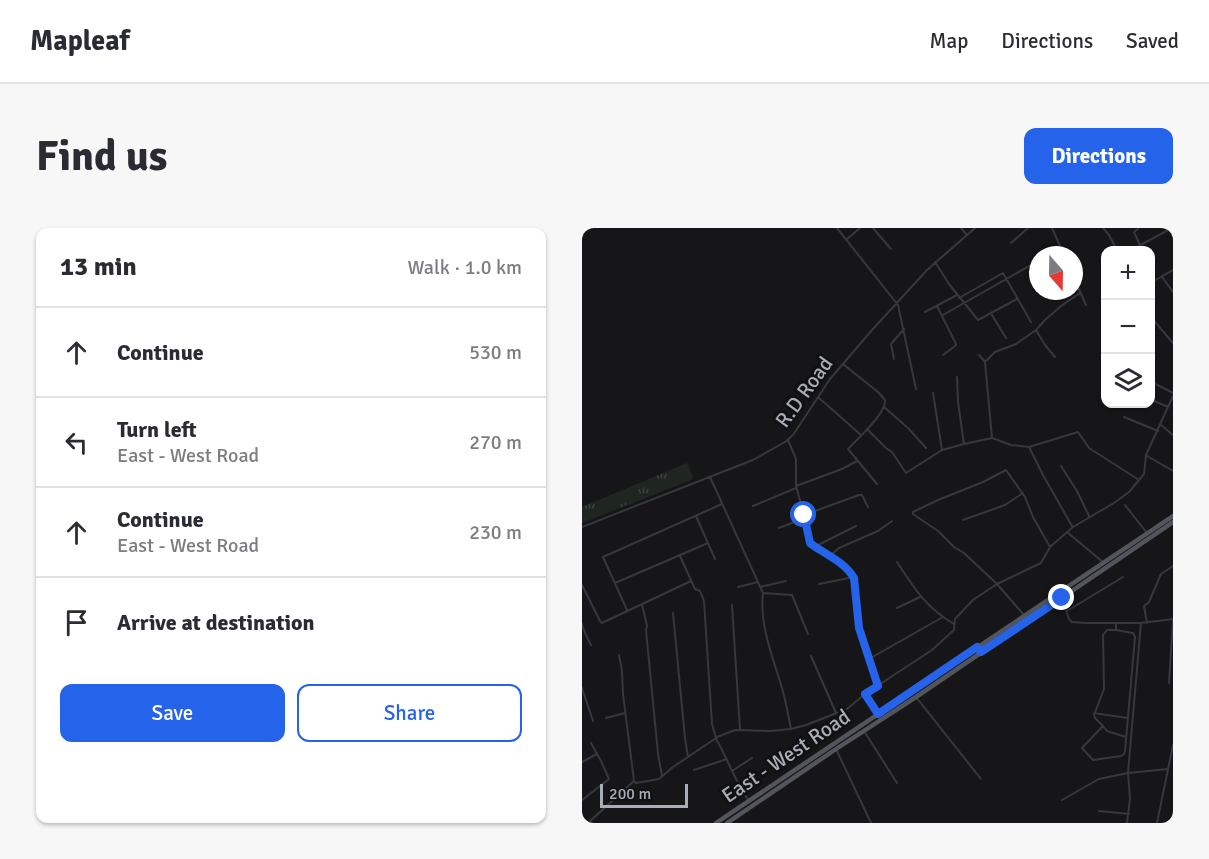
<!DOCTYPE html>
<html lang="en">
<head>
<meta charset="utf-8">
<style>
	:root { --surface:#fff; --page:#f7f7f7; --text:#2b2b33; --muted:#7c7c81; --line:#e1e1e2; --accent:#2563eb }
	body { margin:0; font-family:Signika,sans-serif; background:var(--page); color:var(--text) }
	.controls { position:absolute; right:18px; top:18px; display:grid; overflow:hidden; border-radius:12px; box-shadow:0 2px 4px #0004 }
	.controls button { width:54px; height:54px; display:grid; place-items:center; padding:0; border:0; border-bottom:2px solid var(--line); background:var(--surface); color:var(--text); font:30px sans-serif }
	.compass { position:absolute; left:447px; top:18px; width:54px; height:54px; border-radius:50%; background:var(--surface); box-shadow:0 2px 4px #0004; rotate:160deg }
	.scale { position:absolute; left:18px; bottom:15px; width:88px; box-sizing:border-box; padding-left:6px; border:3px solid #a8adb8; border-top:0; font-size:16px; line-height:21px; white-space:nowrap; color:#a8adb8; -webkit-text-stroke:4px #111113; paint-order:stroke }
	.stop { position:absolute; width:18px; height:18px; margin:-14px; border:4px solid #2563eb; border-radius:50%; background:#fff }
	.stop.end { background:#2563eb; border-color:#fff; box-shadow:0 2px 6px #0008 }
	.list { margin:0; padding:0; list-style:none }
	h2 { display:flex; justify-content:space-between; align-items:center; height:78px; margin:0; padding:0 24px; font-size:26px }
	h2 small { font-size:20px; font-weight:400; color:var(--muted) }
	.list li { display:grid; grid-template-columns:39px 1fr auto; gap:18px; align-items:center; box-sizing:border-box; height:90px; padding:0 24px; border-top:2px solid var(--line) }
	.list b { display:block; font-size:22px; white-space:nowrap }
	.list p { margin:0; font-size:20px; white-space:nowrap; color:var(--muted) }
	.list em { font-size:20px; font-style:normal; color:var(--muted) }
	.actions { display:flex; gap:12px; padding:18px 24px }
	.actions a { flex:1; padding:14px 0; border:2px solid var(--accent); border-radius:12px; text-align:center; font-size:21px; color:var(--accent) }
	.actions .main { background:var(--accent); color:#fff }
	.icon { flex:none; width:33px; height:33px; fill:none; stroke:currentColor; stroke-width:2; stroke-linecap:round; stroke-linejoin:round }
	.map { position:relative; flex:none; width:591px; height:595px; overflow:hidden; border-radius:12px }
	header { display:flex; align-items:center; gap:36px; box-sizing:border-box; height:84px; padding:0 30px; background:var(--surface); border-bottom:2px solid var(--line) }
	header strong { font-size:28px }
	nav { display:flex; gap:33px; margin-inline-start:auto; font-size:21px }
	.intro { display:flex; align-items:center; justify-content:space-between; box-sizing:border-box; height:144px; padding:0 36px }
	h1 { margin:0; font-size:42px }
	.button { padding:15px 27px; border-radius:12px; background:var(--accent); color:#fff; font-size:21px; font-weight:700 }
	main { display:flex; gap:36px; padding:0 36px }
	aside { flex:1; background:var(--surface); border-radius:12px; box-shadow:0 2px 4px #0004 }
	.map>svg:first-child { display:block }
</style>
</head>
<body>
<header>
<strong>Mapleaf</strong>
<nav><a>Map</a><a>Directions</a><a>Saved</a></nav>
</header>
<div class="intro"><h1>Find us</h1><a class="button">Directions</a></div>
<main>
<aside>
<h2>13 min<small>Walk · 1.0 km</small></h2>
<ul class="list">
<li><svg class="icon" aria-label="ahead" viewBox="0 0 24 24"><path d="M12 20V5M6 11l6-6 6 6"/></svg><div><b>Continue</b></div><em>530 m</em></li>
<li><svg class="icon" aria-label="left" viewBox="0 0 24 24"><path d="M17 20v-9H6M10 6l-5 5 5 5"/></svg><div><b>Turn left</b><p>East - West Road</p></div><em>270 m</em></li>
<li><svg class="icon" aria-label="ahead" viewBox="0 0 24 24"><path d="M12 20V5M6 11l6-6 6 6"/></svg><div><b>Continue</b><p>East - West Road</p></div><em>230 m</em></li>
<li><svg class="icon" aria-label="arrive" viewBox="0 0 24 24"><path d="M6 21V4h12l-3 4 3 4H6"/></svg><div><b>Arrive at destination</b></div></li>
</ul>
<div class="actions"><a class="main">Save</a><a>Share</a></div>
</aside>
<div class="map">
<svg width="591" height="595" viewBox="0 0 591 595">
	<defs>
		<pattern id="grass-tufts" width="24" height="20" patternUnits="userSpaceOnUse" patternTransform="scale(1.5)"><rect width="24" height="20" fill="#1e261f"/><path d="M3 7l-1-3M5 7V3M7 7l1-3M15 17l-1-3M17 17v-4M19 17l1-3" fill="none" stroke="#3c433d"/></pattern>
	</defs>
	<rect width="100%" height="100%" fill="#161618"/>
	<path fill="url(#grass-tufts)" d="M105 235 111 249 109 252 0 295V279Z"/>
	<g fill="none" stroke-linecap="round" stroke-linejoin="round">
		<path stroke="#37383d" stroke-width="2" d="M255 0 316 77 334 161
			M291 0 309 21
			M379 0 385 7
			M470 0 482 27
			M521 0 527 7 535 22
			M556 1 552 4 558 17
			M264 12 278 0
			M429 15 446 0
			M549 22 590 0
			M465 27 478 18
			M353 34 367 56 396 92 435 71
			M523 37H524
			M580 49 591 64
			M492 50 504 77
			M568 55 591 42
			M377 70 421 45 449 94
			M355 78 374 116 373 118 361 127
			M343 84 375 67
			M361 87 456 33
			M410 87 424 110
			M568 88 591 115
			M454 102 463 117 473 129
			M397 127 403 134 410 210
			M568 129 571 134 568 137
			M312 131 309 116 322 101
			M403 134 413 124 434 116 454 102 463 92 479 78 498 65
			M261 136 296 164 303 172C304 186 276 210 266 221L295 256
			M375 149 376 174 382 216
			M568 153 591 165
			M351 165 360 222
			M236 169 279 207
			M568 171 586 179
			M302 179 326 200 344 220
			M542 189 576 203
			M579 197 591 207
			M285 201 304 220 310 224 324 245 360 222 382 216 410 210 429 217 447 219 496 204 507 220 557 252
			M206 212 214 231V258L222 287 228 315 248 328 271 348 278 404 295 458
			M447 219 461 247 490 298
			M565 228 591 243
			M479 238 495 263 507 288
			M128 249 181 365C177 396 191 430 200 460 204 473 206 487 209 501
			M214 258 260 241 275 233
			M543 277 565 305
			M171 278 214 260
			M222 287 277 267H280L286 279
			M114 288 133 331
			M381 292 423 277 441 265
			M0 299 171 232 203 214 211 207 248 151 290 102 345 42 393 0
			M197 300 223 290
			M485 304 522 335
			M232 319 274 298
			M248 328 257 320 296 303 310 293
			M315 334C332 360 344 380 372 396
			M33 355 126 315
			M237 356 272 349
			M0 357 18 393 20 395 109 353
			M156 359 176 354
			M178 359 204 353
			M181 365 210 367 226 406
			M480 371 487 391 490 394 503 395H559L591 391
			M60 376 65 398 64 402 76 526 80 548
			M150 377 158 502
			M315 380 338 369
			M45 382 21 329 140 276
			M485 383 541 349
			M91 385 103 510 106 529
			M442 387 415 356 382 325 372 319 356 303 331 286V284L356 272 401 254 424 242 443 269 451 289 468 319
			M534 395V402H525L521 407 522 461 512 487 513 490 521 498 500 520 511 532 539 528 542 526 543 523 553 409 551 405 534 402
			M565 395 562 378 567 374 579 346 591 338
			M0 396 3 405 9 417
			M37 427 40 443 41 466 52 553
			M229 428 254 485
			M287 431 361 389
			M587 455 591 392
			M0 460 11 493
			M283 466 296 486
			M334 469 399 551
			M512 485 545 490
			M24 490 43 485
			M521 498 525 503 544 509
			M282 503 315 555
			M254 521 289 595
			M0 534 15 526
			M112 542 145 531
			M150 543 170 530
			M0 572 27 551 19 533 9 515
			M480 572 517 551 546 545 586 541
			M167 573C153 554 146 531 134 511L135 509 153 502 188 503 209 501 224 497 265 481 283 466 350 422 372 402 373 391 391 372 415 356 459 335 468 319 491 299 532 275 547 264 562 246 564 227 591 168
			M517 583 547 586
			M6 595 52 553 54 555 77 551 91 539 134 510 130 496 122 373 118 363 113 361 98 328
			M545 595 548 571 546 545 559 395
			M575 595 591 517"/>
		<path stroke="#53555c" stroke-width="4.5" d="M134 595 591 288
			M145 595 254 521 334 469 591 294"/>
	</g>
	<g fill="none" stroke-linecap="round" stroke-linejoin="round">
		<path stroke="#2563eb" stroke-width="8" d="M222 287 228 315C242 326 262 333 272 350L277 400 296 458 283 466 296 486 395 419 399 424 480 370"/>
	</g>
	<g text-anchor="middle" dominant-baseline="central" stroke-width="6" stroke-linejoin="round" paint-order="stroke">
		<g font-size="21" fill="#a8adb8" stroke="#111113">
			<text transform="translate(222 164) rotate(-54)">R.D Road</text>
			<text transform="translate(204 528) rotate(-34)">East - West Road</text>
		</g>
	</g>
</svg>
<div class="controls">
<button>+</button>
<button>−</button>
<button><svg class="icon" aria-label="layers" viewBox="0 0 24 24"><path d="M12 4l9 5-9 5-9-5zM3 14l9 5 9-5"/></svg></button>
</div>
<svg class="compass" viewBox="-18 -18 36 36"><path d="M0-13l5 13h-10z" fill="#e53935"/><path d="M0 13l5-13h-10z" fill="#7c7c81"/></svg>
<div class="scale">200 m</div>
<div class="stop" style="left:222px;top:287px"></div>
<div class="stop end" style="left:480px;top:370px"></div>
</div>
</main>
</body>
</html>
